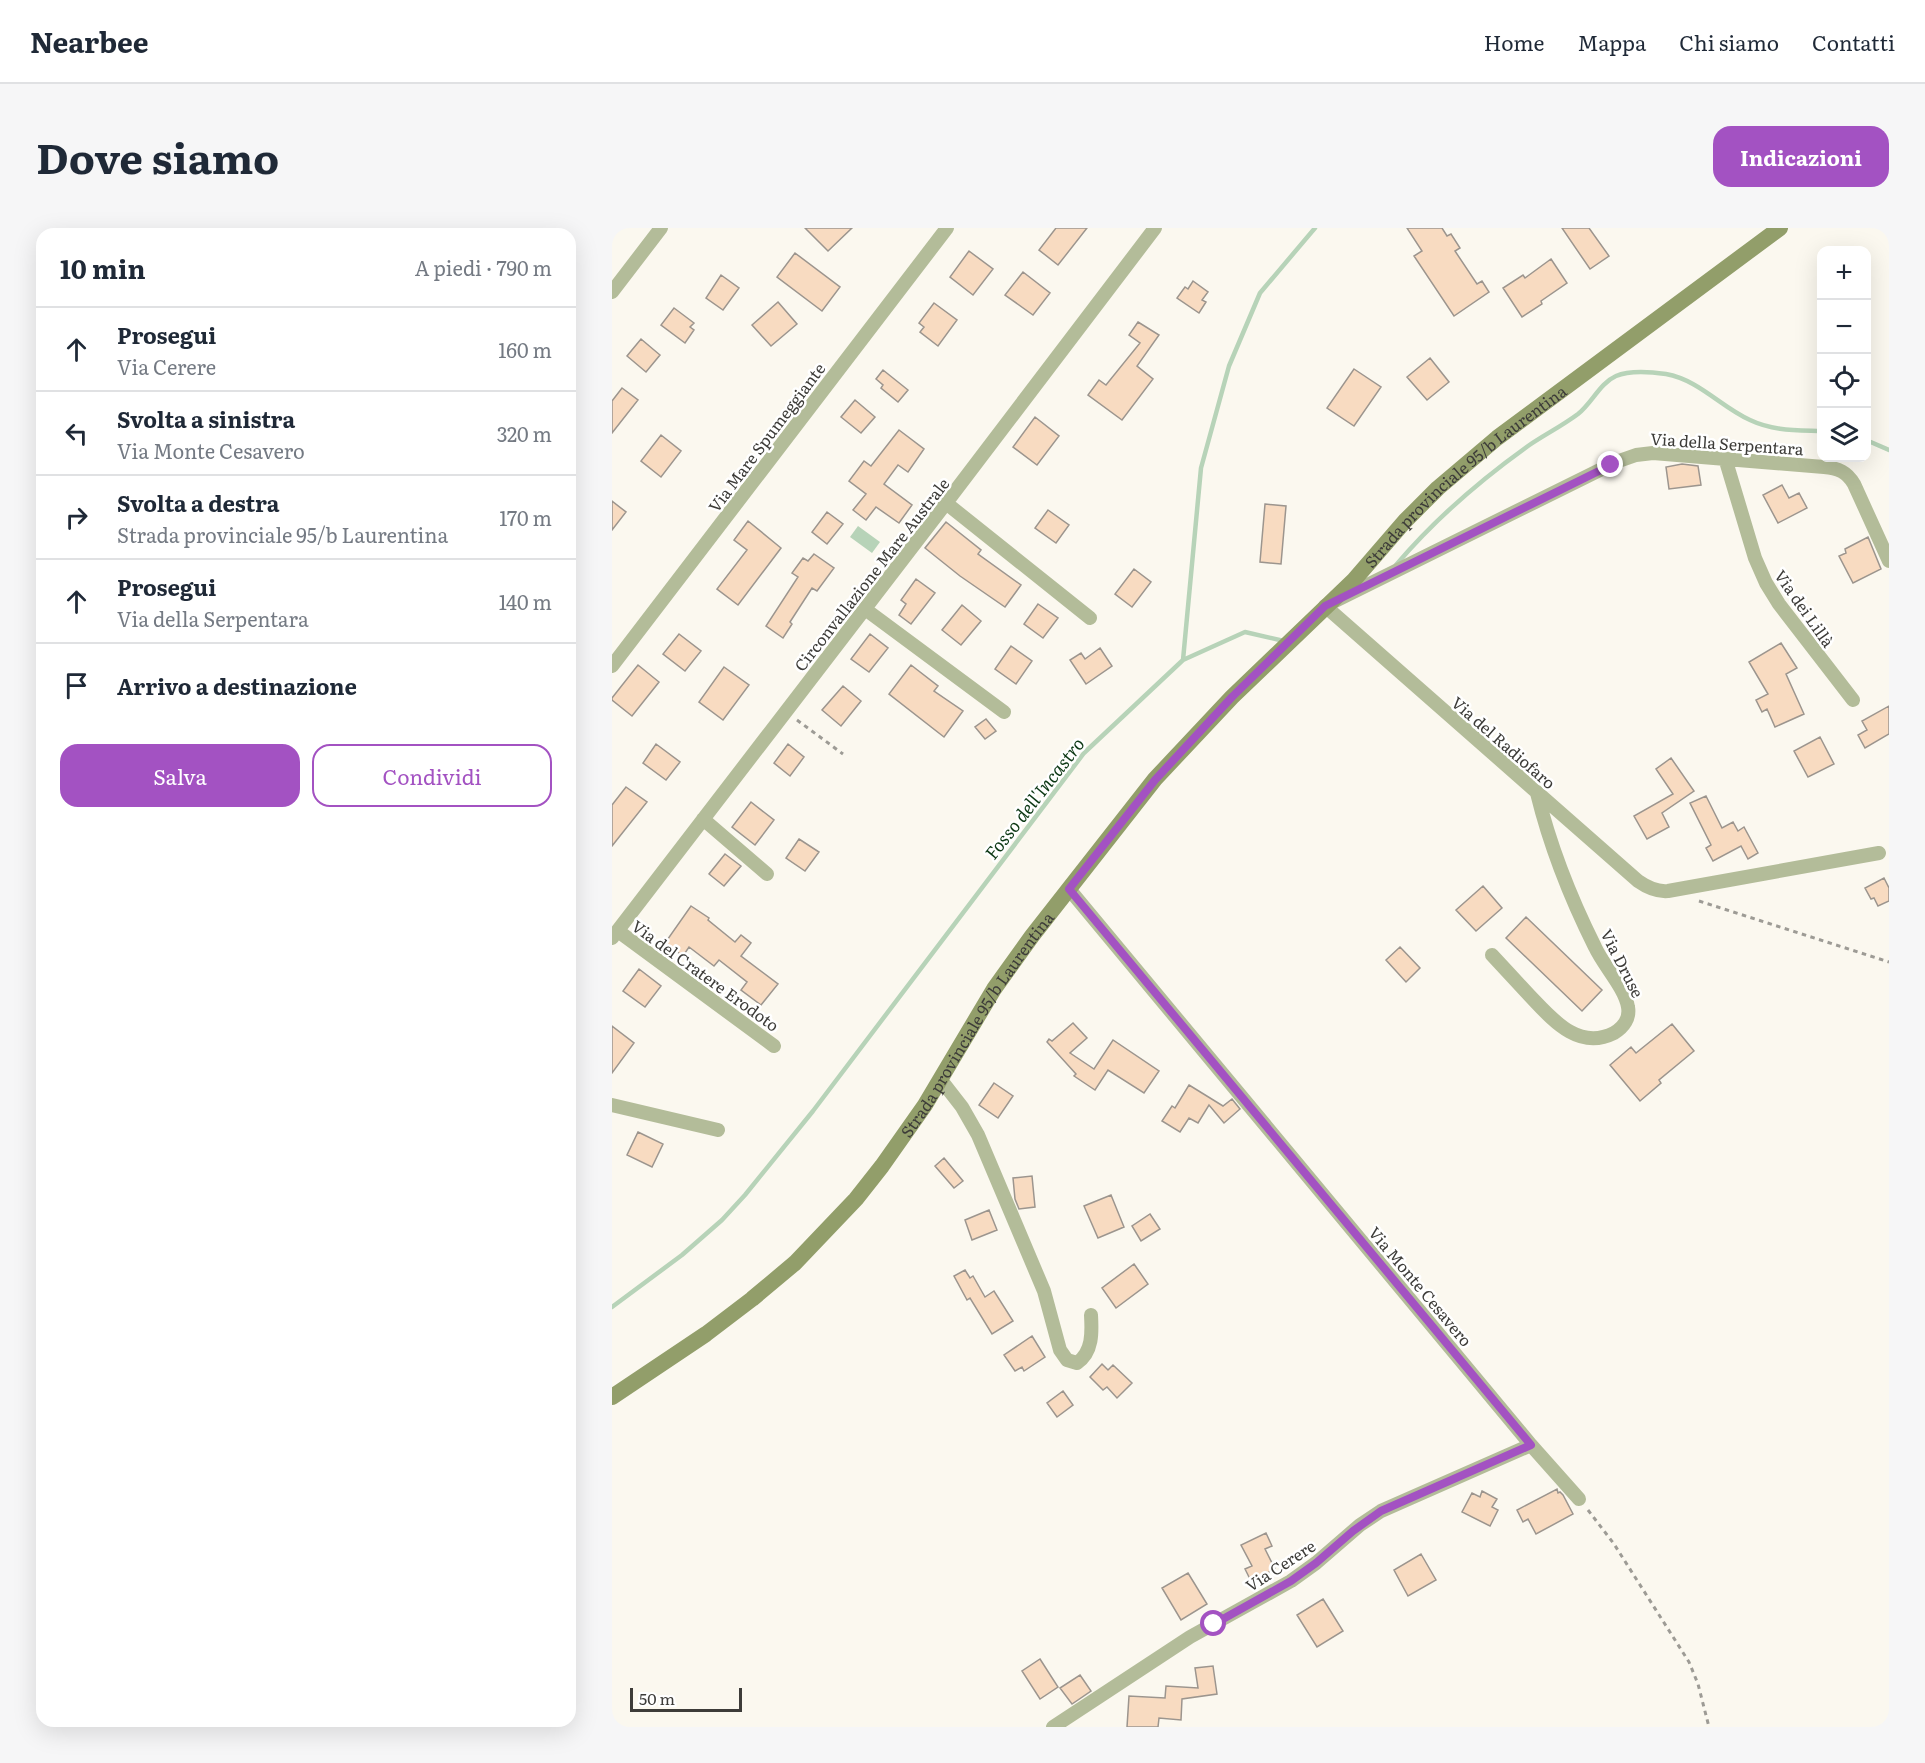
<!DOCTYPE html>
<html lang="it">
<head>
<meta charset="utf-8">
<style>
	:root { --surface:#fff; --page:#f6f6f7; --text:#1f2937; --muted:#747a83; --line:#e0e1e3; --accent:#a352c2 }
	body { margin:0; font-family:Literata,serif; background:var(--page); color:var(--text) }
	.controls { position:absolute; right:18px; top:18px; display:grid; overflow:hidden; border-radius:12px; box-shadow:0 6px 24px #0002 }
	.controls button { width:54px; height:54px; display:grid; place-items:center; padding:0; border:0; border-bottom:2px solid var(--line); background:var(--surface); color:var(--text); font:30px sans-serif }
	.scale { position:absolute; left:18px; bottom:15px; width:112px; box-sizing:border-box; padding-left:6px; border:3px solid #3d3c39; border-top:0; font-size:16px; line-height:21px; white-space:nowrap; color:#3d3c39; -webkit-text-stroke:4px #fff; paint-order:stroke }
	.stop { position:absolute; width:18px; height:18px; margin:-14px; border:4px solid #a352c2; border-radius:50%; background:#fff }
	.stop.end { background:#a352c2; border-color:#fff; box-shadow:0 2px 6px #0008 }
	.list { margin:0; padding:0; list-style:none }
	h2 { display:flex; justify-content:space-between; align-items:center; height:78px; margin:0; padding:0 24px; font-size:26px }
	h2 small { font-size:20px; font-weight:400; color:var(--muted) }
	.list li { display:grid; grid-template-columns:39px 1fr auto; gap:18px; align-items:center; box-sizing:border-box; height:84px; padding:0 24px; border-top:2px solid var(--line) }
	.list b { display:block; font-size:22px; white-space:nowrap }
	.list p { margin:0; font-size:20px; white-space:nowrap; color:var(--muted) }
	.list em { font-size:20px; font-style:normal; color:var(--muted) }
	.actions { display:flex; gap:12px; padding:18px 24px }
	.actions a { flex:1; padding:14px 0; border:2px solid var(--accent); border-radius:18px; text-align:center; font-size:21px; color:var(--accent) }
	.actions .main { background:var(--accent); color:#fff }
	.icon { flex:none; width:33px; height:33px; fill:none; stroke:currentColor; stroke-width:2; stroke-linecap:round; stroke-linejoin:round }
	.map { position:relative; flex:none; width:1277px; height:1499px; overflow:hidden; border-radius:18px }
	header { display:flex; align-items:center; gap:36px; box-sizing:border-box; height:84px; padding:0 30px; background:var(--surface); border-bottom:2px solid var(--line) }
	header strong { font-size:28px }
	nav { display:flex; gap:33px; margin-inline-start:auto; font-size:21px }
	.intro { display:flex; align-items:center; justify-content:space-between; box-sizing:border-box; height:144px; padding:0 36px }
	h1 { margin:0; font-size:42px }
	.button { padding:15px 27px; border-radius:18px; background:var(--accent); color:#fff; font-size:21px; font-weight:700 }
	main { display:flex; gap:36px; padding:0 36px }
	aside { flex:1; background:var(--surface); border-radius:18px; box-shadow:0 6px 24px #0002 }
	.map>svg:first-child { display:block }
</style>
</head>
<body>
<header>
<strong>Nearbee</strong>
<nav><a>Home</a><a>Mappa</a><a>Chi siamo</a><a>Contatti</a></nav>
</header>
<div class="intro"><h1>Dove siamo</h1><a class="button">Indicazioni</a></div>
<main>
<aside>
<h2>10 min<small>A piedi · 790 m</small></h2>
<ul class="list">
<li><svg class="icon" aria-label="ahead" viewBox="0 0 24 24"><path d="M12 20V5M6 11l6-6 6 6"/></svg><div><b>Prosegui</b><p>Via Cerere</p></div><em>160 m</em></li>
<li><svg class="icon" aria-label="left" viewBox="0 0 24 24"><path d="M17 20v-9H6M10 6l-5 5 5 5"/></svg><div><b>Svolta a sinistra</b><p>Via Monte Cesavero</p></div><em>320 m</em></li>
<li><svg class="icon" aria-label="right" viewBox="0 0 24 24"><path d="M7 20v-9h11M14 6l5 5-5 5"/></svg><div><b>Svolta a destra</b><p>Strada provinciale 95/b Laurentina</p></div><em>170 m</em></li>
<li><svg class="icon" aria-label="ahead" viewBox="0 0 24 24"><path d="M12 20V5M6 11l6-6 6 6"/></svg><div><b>Prosegui</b><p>Via della Serpentara</p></div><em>140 m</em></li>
<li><svg class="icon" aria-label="arrive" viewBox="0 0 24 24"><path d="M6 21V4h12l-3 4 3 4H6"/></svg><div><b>Arrivo a destinazione</b></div></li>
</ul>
<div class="actions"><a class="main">Salva</a><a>Condividi</a></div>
</aside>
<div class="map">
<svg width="1277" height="1499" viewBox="0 0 1277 1499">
	<rect width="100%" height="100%" fill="#fbf8ef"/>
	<path fill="#b7d3b8" d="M246 298 268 314 260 325 238 309Z"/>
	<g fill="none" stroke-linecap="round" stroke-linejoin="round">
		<path stroke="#b7d3b8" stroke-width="4.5" d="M1254 212 1277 222
			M784 337C823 291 867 253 916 218 932 207 950 198 966 186 980 175 988 155 1004 148 1018 142 1040 144 1054 146 1087 152 1109 179 1138 192 1161 203 1184 202 1210 203
			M571 432 633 404 672 413
			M0 1079 70 1027 110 992 133 967 201 883 472 525 571 432 589 240 617 138 648 65 703 0"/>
	</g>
	<path fill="#f8dbc1" stroke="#9c958e" stroke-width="1.5" d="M193 0H240L216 23Z
		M444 0H475L446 37 427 22Z
		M795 0H830L835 8 839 6 848 20 843 23 865 56 870 53 877 64 842 88 802 28 810 23Z
		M950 0H977L997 28 978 41Z
		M357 23 381 41 361 67 338 49Z
		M183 25 228 59 210 83 165 49Z
		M939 31 955 55 929 73 930 76 910 89 891 60 911 47 913 50Z
		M411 44 438 65 421 87 393 67Z
		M109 47 127 60 111 82 94 70Z
		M581 53 596 64 590 72 594 74 587 85 565 70 573 59 576 61Z
		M166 74 185 96 159 118 140 97Z
		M322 75 345 92 326 118 308 104 312 99 307 95Z
		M62 80 82 95 78 99 82 102 73 115 49 97Z
		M526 94 547 107 525 138 541 151 510 192 476 167 487 152 494 157 528 115 517 107Z
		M29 111 48 127 34 144 15 128Z
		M818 130 837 154 815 172 795 149Z
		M742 141 769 159 742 198 715 180Z
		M271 142 296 162 286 174 269 160 271 157 264 151Z
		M10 160 26 172 0 205V173Z
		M243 172 263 189 249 205 229 189Z
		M423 189 447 208 425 237 401 219Z
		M287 202 312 221 296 244 286 237 272 256 300 277 287 295 264 279 254 292 241 282 254 266 237 253 252 233 259 238Z
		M49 207 69 223 49 249 29 233Z
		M1070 236 1086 238 1089 257 1057 261 1054 239Z
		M1170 257 1177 270 1187 265 1195 280 1166 295 1151 267Z
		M0 273 14 284 0 302Z
		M653 276 674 278 669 336 648 334Z
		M436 282 457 297 444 315 423 300Z
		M215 284 231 296 215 316 200 304Z
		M136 293 169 320 126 377 105 361 135 322 122 312Z
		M334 294 369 322 366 326 409 357 393 379 348 348 313 320Z
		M1256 309 1269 341 1241 355 1227 328 1234 325 1233 321Z
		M202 326 222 340 205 363 200 360 178 394 180 396 171 410 154 398 186 349 180 345 191 330 196 333Z
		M522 341 539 354 520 379 503 366Z
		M304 351 323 365 299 396 287 387 294 376 289 372Z
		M426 376 446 390 431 410 412 396Z
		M350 377 369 393 349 417 330 402Z
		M67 406 89 423 73 443 51 426Z
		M258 406 276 420 257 444 239 431Z
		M1169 415 1185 440 1174 446 1192 486 1163 499 1155 481 1150 484 1144 472 1156 466 1137 434Z
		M399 418 420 433 404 456 383 441Z
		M488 420 500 438 474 456 458 432 469 425 473 431Z
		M26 437 47 454 20 488 0 472V470Z
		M299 437 326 458 322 463 351 483 332 509 277 466Z
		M112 439 137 457 111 492 87 474Z
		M231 458 249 473 229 498 210 482Z
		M1277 478V506L1253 520 1246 507 1255 502 1250 493Z
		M374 491 384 503 373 511 363 499Z
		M1208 509 1222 536 1196 549 1182 523Z
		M44 516 68 534 54 552 31 535Z
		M176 516 192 529 178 548 162 535Z
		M1059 530 1082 563 1050 585 1057 599 1035 611 1022 588 1061 566 1044 541Z
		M14 559 35 574 0 618V577Z
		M1094 568 1110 600 1121 594 1126 603 1132 599 1146 625 1136 631 1129 618 1101 633 1094 620 1099 617 1078 575Z
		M139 574 162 592 143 617 120 599Z
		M187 611 207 624 193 643 174 630Z
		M113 626 129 638 112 658 97 646Z
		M1272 650 1277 660V673L1266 678 1262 670 1259 671 1253 660Z
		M871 658 890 680 864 703 844 682Z
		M79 678 97 690 96 692 123 714 129 707 139 715 129 728 166 756 149 777 129 762 135 754 107 732 102 738 77 719 71 728 53 715Z
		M914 689 990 762 970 783 894 710Z
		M788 719 808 740 794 754 774 732Z
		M27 741 49 758 33 779 11 763Z
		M461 795 475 810 458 825 482 841 501 812 547 843 532 865 496 842 483 862 462 848 464 846 435 814 437 811 440 813Z
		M1060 796 1082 823 1047 852 1049 855 1028 873 998 837 1019 819 1024 825Z
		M0 798 22 815 0 845Z
		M382 855 401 868 386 890 367 877Z
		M577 857 611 878 620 871 628 881 612 895 597 877 586 895 577 890 568 904 550 893 560 878 563 880Z
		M26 904 51 916 40 939 15 927Z
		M332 930 351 953 342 960 323 938Z
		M420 948 423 979 407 981 403 971 401 950Z
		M499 967 512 999 486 1010 472 978Z
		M377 982 385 1002 360 1012 353 992Z
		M538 986 548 1001 529 1013 520 998Z
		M522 1036 536 1056 504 1080 490 1060Z
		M353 1042 358 1050 361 1048 373 1069 382 1063 401 1093 380 1106 358 1070 355 1072 342 1048Z
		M420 1108 433 1129 412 1143 410 1139 403 1143 392 1127Z
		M490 1136 496 1142 501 1137 520 1155 505 1170 495 1159 491 1162 478 1149Z
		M451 1163 461 1177 445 1189 435 1175Z
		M945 1261 946 1265 948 1264 951 1267 961 1286 924 1306 916 1291 911 1294 905 1282Z
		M870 1263 885 1271 880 1279 886 1282 878 1298 850 1284 860 1265 868 1269Z
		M654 1305 660 1318 653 1321 663 1341 639 1353 633 1341 640 1338 629 1317Z
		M809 1326 824 1352 796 1368 782 1342Z
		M576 1345 595 1376 569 1392 550 1360Z
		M711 1371 731 1403 705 1419 685 1387Z
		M428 1431 446 1459 428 1471 410 1443Z
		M601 1438 605 1466 570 1471 569 1492 547 1490 546 1499H515L517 1468 553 1470 554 1458 586 1460 583 1440Z
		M468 1447 479 1463 460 1476 448 1460Z"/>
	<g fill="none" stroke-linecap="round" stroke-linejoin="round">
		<path stroke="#9d9b95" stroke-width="3" stroke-dasharray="4.5 4.5" stroke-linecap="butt" d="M185 492 231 526
			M1087 673 1277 734
			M976 1282 1002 1316 1077 1434 1086 1456 1097 1499"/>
		<path stroke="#b3bc99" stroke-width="14" d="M0 64 49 0
			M1113 230 1143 330 1154 355 1167 376 1241 472
			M334 275 478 390
			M253 381 392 484
			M0 438 335 0
			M91 591 155 646
			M1267 625 1056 663C1045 664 1036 660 1026 653L713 378 1004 234 1024 227 1041 225 1212 239C1226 240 1235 244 1242 256L1277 333
			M457 661 919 1217 967 1271
			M6 703 162 818
			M0 710 334 275 543 0
			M880 727C893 741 905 754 918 768 940 791 966 823 1002 805 1012 799 1018 790 1016 779 1013 760 991 737 983 719 958 669 938 618 925 565
			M329 852 350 879 366 907 432 1063 448 1122 455 1132 465 1135C481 1124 480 1104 479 1087
			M0 877 106 902
			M441 1499 578 1409 679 1353 704 1335 748 1297 769 1283 919 1217"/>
		<path stroke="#929e6a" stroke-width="16" id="s1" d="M0 1169 94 1106 140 1071 183 1035 244 971 270 938 313 877 382 761 420 708 543 551 620 469 742 352 793 293 826 260 885 210 1168 0"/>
	</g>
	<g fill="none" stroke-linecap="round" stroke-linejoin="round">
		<path stroke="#a352c2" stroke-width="8" d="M602 1396 679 1353 704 1335 741 1303 769 1283 919 1217 457 661 543 552 620 469 713 378 999 237"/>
	</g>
	<g text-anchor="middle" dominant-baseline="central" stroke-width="5" stroke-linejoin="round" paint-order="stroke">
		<g font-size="16" fill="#3d3c39" stroke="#fff">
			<text transform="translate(154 209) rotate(-53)">Via Mare Spumeggiante</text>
			<text transform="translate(1115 215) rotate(4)">Via della Serpentara</text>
			<text stroke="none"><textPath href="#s1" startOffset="1266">Strada provinciale 95/b Laurentina</textPath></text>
			<text transform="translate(259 346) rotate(-52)">Circonvallazione Mare Australe</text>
			<text transform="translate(1193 380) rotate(55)">Via dei Lillà</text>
			<text transform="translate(892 514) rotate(41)">Via del Radiofaro</text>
			<text transform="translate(1011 735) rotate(63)">Via Druse</text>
			<text transform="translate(94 747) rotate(36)">Via del Cratere Erodoto</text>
			<text stroke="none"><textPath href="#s1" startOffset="528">Strada provinciale 95/b Laurentina</textPath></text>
			<text transform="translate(809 1058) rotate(50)">Via Monte Cesavero</text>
			<text transform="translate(668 1337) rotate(-33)">Via Cerere</text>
		</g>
		<g font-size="18" font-style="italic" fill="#0c3814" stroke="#fff">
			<text transform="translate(422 570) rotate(-52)">Fosso dell'Incastro</text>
		</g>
	</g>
</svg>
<div class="controls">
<button>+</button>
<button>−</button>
<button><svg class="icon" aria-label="locate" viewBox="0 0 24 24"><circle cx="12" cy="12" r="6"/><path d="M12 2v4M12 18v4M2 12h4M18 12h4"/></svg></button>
<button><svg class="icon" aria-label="layers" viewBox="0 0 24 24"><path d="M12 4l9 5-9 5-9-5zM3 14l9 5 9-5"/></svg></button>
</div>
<div class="scale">50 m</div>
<div class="stop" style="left:602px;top:1396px"></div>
<div class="stop end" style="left:999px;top:237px"></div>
</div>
</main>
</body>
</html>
